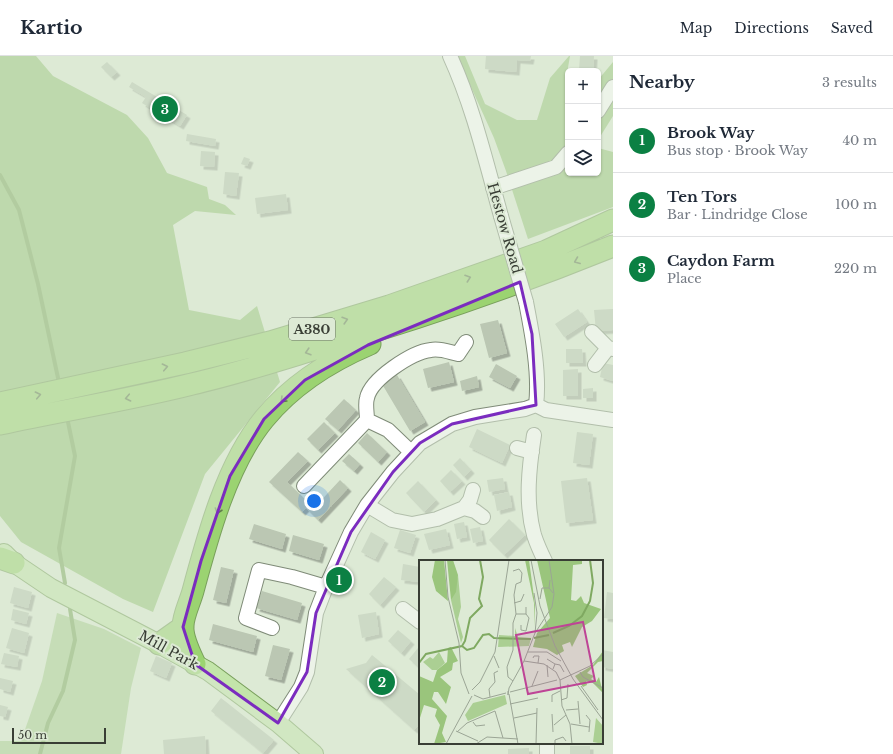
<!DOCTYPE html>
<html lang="en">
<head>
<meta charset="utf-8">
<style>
	:root { --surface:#fff; --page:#f6f6f7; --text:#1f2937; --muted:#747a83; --line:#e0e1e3; --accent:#0b8043 }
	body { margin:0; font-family:"Libre Baskerville",serif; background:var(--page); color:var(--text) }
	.controls { position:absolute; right:12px; top:12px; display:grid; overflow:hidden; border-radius:6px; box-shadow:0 1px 3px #0004 }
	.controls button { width:36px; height:36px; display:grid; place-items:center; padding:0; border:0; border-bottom:1px solid var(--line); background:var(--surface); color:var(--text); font:20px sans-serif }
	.scale { position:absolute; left:12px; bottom:10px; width:94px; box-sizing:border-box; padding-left:4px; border:2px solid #393e35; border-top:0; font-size:11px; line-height:14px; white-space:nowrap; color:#393e35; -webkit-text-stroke:3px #ddead5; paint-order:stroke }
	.you { position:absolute; left:314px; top:445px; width:14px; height:14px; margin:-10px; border:3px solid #fff; border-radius:50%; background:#1a73e8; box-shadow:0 0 0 6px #1a73e833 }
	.badge { display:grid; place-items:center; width:26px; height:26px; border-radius:50%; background:var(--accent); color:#fff; font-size:13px; font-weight:700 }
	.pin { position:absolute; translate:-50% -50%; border:2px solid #fff; box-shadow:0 1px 4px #0006 }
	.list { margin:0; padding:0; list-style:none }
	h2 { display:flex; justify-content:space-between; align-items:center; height:52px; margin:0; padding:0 16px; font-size:17px }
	h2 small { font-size:13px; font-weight:400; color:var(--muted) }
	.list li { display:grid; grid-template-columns:26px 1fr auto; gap:12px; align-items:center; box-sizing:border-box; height:64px; padding:0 16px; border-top:1px solid var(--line) }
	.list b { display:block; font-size:15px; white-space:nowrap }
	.list p { margin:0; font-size:13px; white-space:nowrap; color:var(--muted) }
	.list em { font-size:13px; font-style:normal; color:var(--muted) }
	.icon { flex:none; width:22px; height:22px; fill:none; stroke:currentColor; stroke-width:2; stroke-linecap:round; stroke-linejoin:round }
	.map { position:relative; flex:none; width:613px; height:698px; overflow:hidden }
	header { display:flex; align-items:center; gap:24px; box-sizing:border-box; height:56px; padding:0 20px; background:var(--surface); border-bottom:1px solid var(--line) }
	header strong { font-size:19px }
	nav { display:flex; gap:22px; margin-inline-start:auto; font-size:14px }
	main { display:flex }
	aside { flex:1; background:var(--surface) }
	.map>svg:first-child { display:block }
</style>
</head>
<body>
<header>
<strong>Kartio</strong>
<nav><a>Map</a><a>Directions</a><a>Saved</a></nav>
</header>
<main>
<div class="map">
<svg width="613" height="698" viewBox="0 0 613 698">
	<defs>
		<filter id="shadow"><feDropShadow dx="3.5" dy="3.5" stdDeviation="0" flood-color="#0004"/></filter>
	</defs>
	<rect width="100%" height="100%" fill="#ddead5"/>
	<path fill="#abcf93" d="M57 557 104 573 141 592 131 632 121 698H0V685H21L42 625Z"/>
	<path fill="#9ac57c" d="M0 0H36L53 20 127 59 148 82 167 117 207 131 209 143 225 149 236 159 195 155 173 169 189 254 240 264 257 250 280 326 205 418 153 556 123 543 21 486 0 460Z
		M457 0H465L485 48 517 64H537L550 22 569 0H570L566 23 568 24V117H598V92L613 96V151L528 183 506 115 494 82Z
		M613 6V60L598 84V24Z"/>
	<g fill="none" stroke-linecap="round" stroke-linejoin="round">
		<path stroke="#7fa961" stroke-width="4" d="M0 119 19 154 38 228 58 322
			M65 527 59 492 75 400 68 366
			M40 698 48 667 63 635 75 584 70 553"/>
	</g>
	<path fill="#bbc7b3" filter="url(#shadow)" d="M486 0H531L530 5 517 4 516 16 485 13Z
		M580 0H594L593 15H579Z
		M107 6 117 16 111 21 101 11Z
		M132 26 187 59 180 70 142 47 146 41 129 31Z
		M187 78 216 83 215 90 186 85Z
		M201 95 215 96 214 111 200 110Z
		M244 101 250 103 247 110 241 108Z
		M225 116 239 117 236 140 223 138Z
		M286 138 288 154 257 158 255 142Z
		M578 253 587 266 564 281 555 268Z
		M613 253V274L596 275 594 254Z
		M498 264 507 297 489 302 480 268Z
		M566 293H582L583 307H566Z
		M449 306 454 326 428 332 423 313Z
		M603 307 613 309V325L600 321Z
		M496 308 517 320 510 332 489 321Z
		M578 313V340H563V314Z
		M397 319 425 366 410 375 382 328Z
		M477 320 479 331 462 335 460 325Z
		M593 332V342H583V333Z
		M344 343 356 354 338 374 325 363Z
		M324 366 335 377 318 394 307 383Z
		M477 373 510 389 502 407 469 391Z
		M577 376 593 378 589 409 573 407Z
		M367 377 387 396 378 406 358 387Z
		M298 396 308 405 287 426 314 452 340 424 348 432 318 464 306 452 302 456 269 426Z
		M349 398 360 408 354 415 342 405Z
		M460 402 471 414 464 421 453 409Z
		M451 414 462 425 450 436 440 425Z
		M503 422 505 433 489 436 487 424Z
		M587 422 593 464 566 467 561 425Z
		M418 425 436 444 424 456 406 437Z
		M509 436 512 451 497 455 494 439Z
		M509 463 525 479 504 499 489 484Z
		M464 466 467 481 457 483 454 468Z
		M254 468 286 478 282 493 249 483Z
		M480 471 483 485 473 487 470 473Z
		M446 473 450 489 429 494 424 478Z
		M400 474 416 479 410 497 394 492Z
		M371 476 385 484 375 503 361 496Z
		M293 479 324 488 319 504 289 495Z
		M403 508 420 511V526L401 524Z
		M221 511 234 514 226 547 213 544Z
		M384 521 396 531 380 549 369 538Z
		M14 531 32 536 28 552 10 547Z
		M262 535 302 547 297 564 256 552Z
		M607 536 613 537V563L604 562Z
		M13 553 29 557 26 568 11 564Z
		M376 556 379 578 362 582 358 559Z
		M213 568 257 580 253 596 209 584Z
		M12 572 29 577 24 597 6 592Z
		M398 574 411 585 401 597 388 585Z
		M273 589 290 593 281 624 265 620Z
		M418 592 420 593V613L409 603Z
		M602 594 613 596V613L602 611Z
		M4 597 19 600 17 611 1 608Z
		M372 599 420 639V668L414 674 346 613 366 607Z
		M156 600 172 607 166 622 150 615Z
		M0 622 13 625 10 636 0 633Z
		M221 642 274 684 263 697 211 655Z
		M0 649 8 651 5 661 0 660Z
		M205 680 206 698H164L163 684Z
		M570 690H590V698H570Z
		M529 692V698H508V693Z"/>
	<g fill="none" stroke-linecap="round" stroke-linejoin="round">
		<defs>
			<path id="minor" d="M450 0C473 50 486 106 501 160
				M598 55 613 31
				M493 132 556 111 568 97
				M526 246C532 277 540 318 536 349
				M592 276 608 292 613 293
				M595 309 608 292
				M536 349 546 354 613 364
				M367 364C367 357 365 348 367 342 371 323 412 296 431 294 440 292 449 296 458 298L466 286
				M534 379C529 412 525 446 534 479 537 488 541 497 545 505
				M517 392 532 396
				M304 430 367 364 388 374 411 396
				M367 449 392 464 412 468 437 463 464 452 475 455 483 461
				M464 452 470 444 473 434
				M403 553 420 566
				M272 572 246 562 259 514 292 521 326 531
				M278 667 301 631 307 616 316 557 326 531 351 476 367 449 393 416 420 387 452 368 475 361 525 353 536 349
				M547 698V687"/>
			<path id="major" d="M4 497 14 507 51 532 159 588 208 615 278 667 314 698"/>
			<path id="highway" d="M0 347 185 307 270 286 389 250 546 195 613 164
				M0 368C64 354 129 344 192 328 236 318 279 304 322 291 421 262 517 229 613 190
				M0 502 14 507
				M159 588 183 571
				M195 608C190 597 182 582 183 570 183 560 190 546 193 535 208 479 227 408 264 363 292 329 330 305 370 288"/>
		</defs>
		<use href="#minor" stroke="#7f8b78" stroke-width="16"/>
		<use href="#major" stroke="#799f5c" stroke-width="20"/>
		<use href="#highway" stroke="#799f5c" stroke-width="23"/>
		<use href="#minor" stroke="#fff" stroke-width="14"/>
		<use href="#major" stroke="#c3e5aa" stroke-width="18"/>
		<use href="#highway" stroke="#9bd371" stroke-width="21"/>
		<defs>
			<path id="minor-bridge" d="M501 160 526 246"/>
		</defs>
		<use href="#minor-bridge" stroke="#7f8b78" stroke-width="16" stroke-linecap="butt"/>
		<use href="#minor-bridge" stroke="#fff" stroke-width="14"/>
	</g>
	<defs><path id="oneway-chevron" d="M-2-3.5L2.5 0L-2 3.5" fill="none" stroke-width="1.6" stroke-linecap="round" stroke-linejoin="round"/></defs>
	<g stroke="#607a4d">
		<use href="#oneway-chevron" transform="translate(577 205) rotate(158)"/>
		<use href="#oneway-chevron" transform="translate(468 222) rotate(-19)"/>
		<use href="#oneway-chevron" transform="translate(345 264) rotate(-17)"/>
		<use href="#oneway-chevron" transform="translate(308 296) rotate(163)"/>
		<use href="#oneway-chevron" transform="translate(165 311) rotate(-12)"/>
		<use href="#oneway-chevron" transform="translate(38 339) rotate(-12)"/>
		<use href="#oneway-chevron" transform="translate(128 342) rotate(168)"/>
		<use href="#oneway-chevron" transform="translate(283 344) rotate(135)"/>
		<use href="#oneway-chevron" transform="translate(218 455) rotate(109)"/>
	</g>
	<path d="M0 0H613V698H0ZM520 226 532 278 536 349 452 368 420 387 393 416 351 476 316 557 307 616 278 667 195 608 183 571 201 505 230 420 264 363 305 324 368 289Z" fill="#ddead5" fill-opacity=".55" fill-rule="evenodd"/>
	<path fill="none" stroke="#7b2cbf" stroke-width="3" stroke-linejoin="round" d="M520 226 532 278 536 349 452 368 420 387 393 416 351 476 316 557 307 616 278 667 195 608 183 571 201 505 230 420 264 363 305 324 368 289Z"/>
	<g text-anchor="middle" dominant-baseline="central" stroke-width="4" stroke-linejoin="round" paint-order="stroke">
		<rect fill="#ddead5" stroke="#6a7265" stroke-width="1" x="289" y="262" width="46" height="22" rx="3"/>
		<g font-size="13" font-weight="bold" fill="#393e35">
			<text x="312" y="273">A380</text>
		</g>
		<g font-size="14" fill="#393e35" stroke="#ddead5">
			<text transform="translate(505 172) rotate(74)">Hestow Road</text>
			<text transform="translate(169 594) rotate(29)">Mill Park</text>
		</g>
	</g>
	<g transform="translate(419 504)">
		<rect width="184" height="184" fill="#ddead5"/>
		<path d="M39 15 42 47 39 59 44 77 42 83 32 40ZM96 68 99 77 112 78 110 86 79 87 80 75 96 76ZM20 92 26 103 18 110H13L4 102 11 97 14 99ZM86 135 88 144 49 161 46 155 54 143ZM177 158 184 166V184L174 182Z" fill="#abcf93"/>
		<path d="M16 0H25L29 41 17 31 13 17ZM28 0H34L39 15 37 32 32 40ZM106 0H110L116 45V67L115 43ZM118 0H163V4L154 5 152 40 157 41 162 36 165 43 182 49 173 61 163 67 153 87 151 82 143 85 145 91 138 95 128 89 114 87 118 73 131 58ZM32 87 39 101 34 103 33 110 21 117 32 127 27 144 19 132H15L13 139 28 156 23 173 27 182 15 184 21 165 16 156 18 149 5 145 0 161V116L14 122 18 110 28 102 29 88ZM184 91V101L179 102 168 113 175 116 172 119 177 122 180 117 184 133 174 123 167 121 168 125 164 127 156 116 174 105Z" fill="#9ac57c"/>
		<path fill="none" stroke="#7fa961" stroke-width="2" d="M134 73 150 66 163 56 171 41 174 23 171 0M115 78 130 75M43 86 48 90 55 88 64 75 70 74 75 78 112 79M0 103 7 94 43 86 46 81 51 58 63 46 60 39 64 17 61 0"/>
		<path fill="none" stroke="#9ba595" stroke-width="1" d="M26 0 29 37 40 83 42 113 50 134M112 0 121 46 136 86 154 119 184 160M94 11 100 9 103 13 102 22 97 24 95 35 97 54 94 63V90L88 107 89 117 94 121M131 20 130 28 134 33M115 33 118 53 116 73M121 39 123 28H130M95 43 102 41 105 34M97 54H107V47M102 65V70L107 71 110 58 107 54M109 92H128L142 101M75 96 80 108M114 98 115 96H120L119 103M128 99 136 104 134 109M105 101 125 104 137 112 141 120 143 146 151 164 153 184M136 104 141 105 145 112M128 105 129 117M161 112 164 117 184 128M141 120 171 106 184 94M113 126 119 111M162 126 179 150M53 130 61 122 76 92 90 0M89 131V135L90 128 105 101 116 73 133 47 135 34 130 0M91 132 138 120M90 134 99 184M55 135 64 139 87 133M71 137 70 129 76 122 75 113 79 111M142 140 148 138 149 124M159 141 161 164M133 142V135L141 131M91 144 119 138M147 150 159 149M133 154 134 172M167 155 171 160 170 172M95 158 118 153M54 162 57 166 66 165M152 164 170 167M135 165 147 155M37 171 59 181M38 172 48 163 76 151 84 178M27 184 53 136M57 184 68 177 99 179M117 184 118 148M136 184V180L144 177 147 181"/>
		<path fill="#be4496" fill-opacity="0.15" stroke="#be4496" stroke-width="2" d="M164 62 176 121 109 134 97 75Z"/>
		<rect width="184" height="184" fill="none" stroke="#393e35" stroke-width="2"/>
	</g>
</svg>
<div class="controls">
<button>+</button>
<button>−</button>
<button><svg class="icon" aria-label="layers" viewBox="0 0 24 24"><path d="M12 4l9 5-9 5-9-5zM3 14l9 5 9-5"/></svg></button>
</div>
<div class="scale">50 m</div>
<div class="you"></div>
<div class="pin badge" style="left:339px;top:524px">1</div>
<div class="pin badge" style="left:382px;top:626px">2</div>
<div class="pin badge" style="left:165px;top:53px">3</div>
</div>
<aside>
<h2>Nearby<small>3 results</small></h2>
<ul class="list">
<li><span class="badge">1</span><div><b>Brook Way</b><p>Bus stop · Brook Way</p></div><em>40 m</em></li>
<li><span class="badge">2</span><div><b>Ten Tors</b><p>Bar · Lindridge Close</p></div><em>100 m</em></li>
<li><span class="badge">3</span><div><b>Caydon Farm</b><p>Place</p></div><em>220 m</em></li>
</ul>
</aside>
</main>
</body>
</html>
